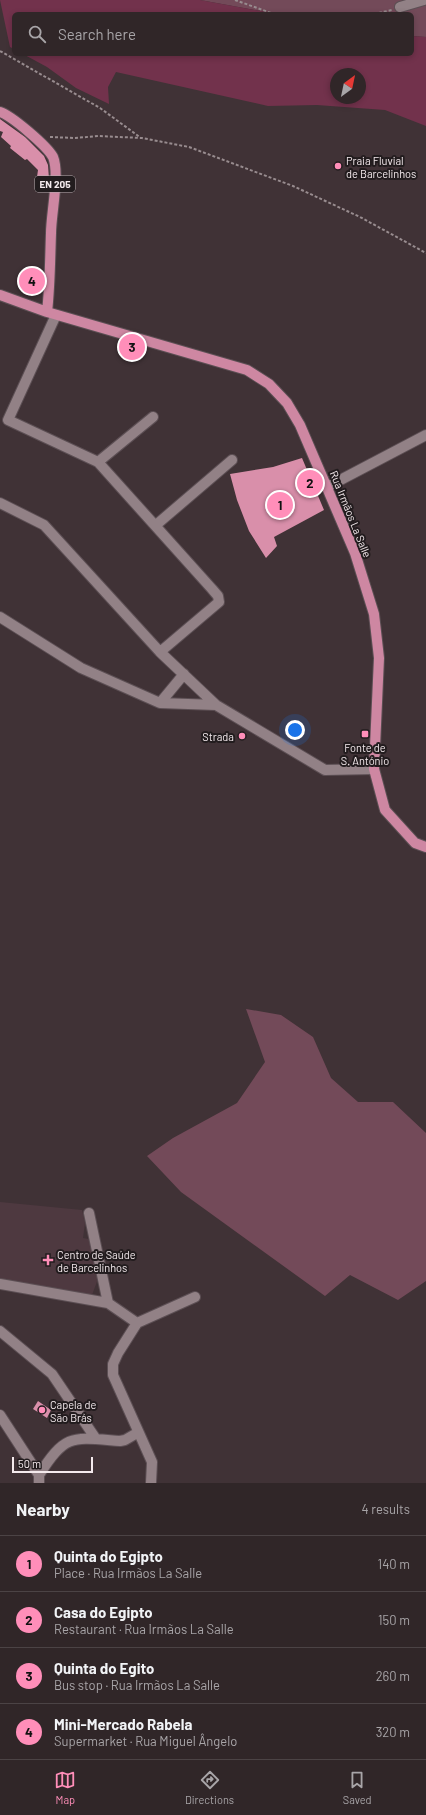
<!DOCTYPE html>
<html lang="en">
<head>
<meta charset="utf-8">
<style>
	:root { --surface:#302628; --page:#382e30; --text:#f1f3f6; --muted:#a8a5a8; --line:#4b4345; --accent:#ff8eb9 }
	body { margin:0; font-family:Barlow,sans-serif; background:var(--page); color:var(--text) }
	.compass { position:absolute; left:330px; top:68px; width:36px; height:36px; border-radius:50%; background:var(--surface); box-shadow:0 2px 6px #0003; rotate:33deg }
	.scale { position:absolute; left:12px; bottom:10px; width:81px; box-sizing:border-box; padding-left:4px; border:2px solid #f4eaed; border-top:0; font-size:11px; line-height:14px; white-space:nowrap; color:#f4eaed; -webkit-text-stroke:3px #221c1e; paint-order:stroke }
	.you { position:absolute; left:295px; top:730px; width:14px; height:14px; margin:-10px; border:3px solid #fff; border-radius:50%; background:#1a73e8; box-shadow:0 0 0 6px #1a73e833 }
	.badge { display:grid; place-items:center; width:26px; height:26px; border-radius:50%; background:var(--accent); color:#111; font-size:13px; font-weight:700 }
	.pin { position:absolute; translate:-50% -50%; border:2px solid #fff; box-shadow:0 1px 4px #0006 }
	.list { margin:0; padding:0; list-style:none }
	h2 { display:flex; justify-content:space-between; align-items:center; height:52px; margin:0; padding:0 16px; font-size:17px }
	h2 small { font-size:13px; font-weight:400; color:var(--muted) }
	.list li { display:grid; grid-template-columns:26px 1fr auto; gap:12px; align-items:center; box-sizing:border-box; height:56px; padding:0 16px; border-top:1px solid var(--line) }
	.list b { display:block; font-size:15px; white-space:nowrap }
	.list p { margin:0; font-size:13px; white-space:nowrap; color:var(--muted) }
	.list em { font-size:13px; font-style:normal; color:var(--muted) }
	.icon { flex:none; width:22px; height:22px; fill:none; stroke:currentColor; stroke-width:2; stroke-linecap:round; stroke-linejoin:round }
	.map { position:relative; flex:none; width:426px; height:1483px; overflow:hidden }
	.search { position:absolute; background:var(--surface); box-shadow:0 2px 6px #0003; left:12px; right:12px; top:12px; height:44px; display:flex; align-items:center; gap:10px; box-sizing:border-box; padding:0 14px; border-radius:6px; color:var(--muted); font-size:15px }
	.sheet { height:276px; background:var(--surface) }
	nav { display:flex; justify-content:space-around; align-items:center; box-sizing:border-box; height:56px; border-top:1px solid var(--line); background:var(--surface); font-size:11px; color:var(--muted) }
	nav a { display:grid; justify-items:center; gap:2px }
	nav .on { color:var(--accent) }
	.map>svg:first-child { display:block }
</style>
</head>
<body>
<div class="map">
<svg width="426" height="1483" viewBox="0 0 426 1483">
	<rect width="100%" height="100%" fill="#403236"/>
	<path fill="#4e3940" d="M0 1202 82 1210 85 1223 83 1238 88 1239 92 1244 99 1276 92 1295 0 1280Z"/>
	<path fill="#734a59" d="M200 0H426V37L412 36V14H277Z
		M246 1009 281 1015 313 1037 331 1078 358 1102H393L426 1133V1281L398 1300 350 1275 325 1296 181 1192 147 1156 173 1138 237 1103 265 1062Z"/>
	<path fill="#72324c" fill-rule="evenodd" d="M0 0H200L277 14H14V49L10 47Z
		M412 36 426 37V126L385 110 317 105 268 106 116 72 108 87 109 104 76 88 47 67 23 54H412ZM336 74H360V98H336Z"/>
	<path fill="#d98faa" d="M0 119 25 137 44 156 48 165 49 179 37 177 38 170 27 159 25 160 10 148 11 146 1 137 3 132 0 131Z
		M302 458 324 510 274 537 277 546 266 558 249 531 237 500 230 474 273 467Z
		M38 1401 51 1410 47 1418 33 1409Z"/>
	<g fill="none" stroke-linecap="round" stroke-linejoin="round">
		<defs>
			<path id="minor" d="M400 7 424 0
				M56 315 8 420 98 462
				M327 487 426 435
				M0 503 44 525 160 652 219 602 218 596 212 589 98 462 153 417
				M156 525 232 460
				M0 617 81 668 160 703 216 705 325 770 374 769
				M160 652 216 705
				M160 703 184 674
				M89 1213 108 1303
				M0 1284 108 1303 137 1323
				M0 1331 52 1374 96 1439
				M0 1415 39 1475V1483
				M39 1475C66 1433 72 1437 120 1441L125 1440 137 1433
				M151 1483 152 1462 113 1375V1364L118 1353 137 1323 195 1297"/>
			<path id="major" d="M0 112C12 116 47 146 53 157 60 174 51 214 51 233 50 260 50 286 47 312
				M0 295 47 312 247 370 269 384 287 403 300 425 355 553 374 614 379 658 374 769 385 810 415 843 426 847"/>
		</defs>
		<use href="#minor" stroke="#5c4f54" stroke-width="12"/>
		<use href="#major" stroke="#5c4f54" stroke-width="12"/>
		<path stroke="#988c8f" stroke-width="2" stroke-dasharray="3 2" stroke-linecap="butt" d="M235 0 274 14
			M374 14 392 10
			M0 51 100 108 141 138
			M50 137 75 138 98 136 142 138 189 147 293 186 360 217 426 253"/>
		<use href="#minor" stroke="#928186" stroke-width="10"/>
		<use href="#major" stroke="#ce87a2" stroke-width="10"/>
	</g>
	<g fill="#ff8eb9" stroke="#221c1e" stroke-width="1.5">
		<circle cx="338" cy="166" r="4"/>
		<rect x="361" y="730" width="8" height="8" rx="2"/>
		<circle cx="242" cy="736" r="4"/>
		<path d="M46 1254h4v4h4v4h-4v4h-4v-4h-4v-4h4z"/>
		<circle cx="42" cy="1410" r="4"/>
	</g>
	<g text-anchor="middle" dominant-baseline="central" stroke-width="4" stroke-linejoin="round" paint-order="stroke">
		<rect fill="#221c1e" stroke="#b5acaf" stroke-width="1" x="35" y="176" width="40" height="16" rx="3"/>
		<g font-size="10" font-weight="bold" fill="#f4eaed">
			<text x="55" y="184">EN 205</text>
		</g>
		<g font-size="11" fill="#f4eaed" stroke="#221c1e" text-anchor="start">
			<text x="346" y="160">Praia Fluvial<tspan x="346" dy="13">de Barcelinhos</tspan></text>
			<text x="234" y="736" text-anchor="end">Strada</text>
			<text x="365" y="747" text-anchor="middle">Fonte de<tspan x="365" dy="13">S. António</tspan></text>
			<text x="57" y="1254">Centro de Saúde<tspan x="57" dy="13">de Barcelinhos</tspan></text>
			<text x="50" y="1404">Capela de<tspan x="50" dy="13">São Brás</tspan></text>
		</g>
		<g font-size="11" fill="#f4eaed" stroke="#221c1e">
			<text transform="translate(351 514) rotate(68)">Rua Irmãos La Salle</text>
		</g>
	</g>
</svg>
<svg class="compass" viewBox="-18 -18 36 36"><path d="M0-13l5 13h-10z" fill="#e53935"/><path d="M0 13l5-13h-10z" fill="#a8a5a8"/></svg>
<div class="scale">50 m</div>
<div class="you"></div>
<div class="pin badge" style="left:280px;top:505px">1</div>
<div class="pin badge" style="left:310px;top:483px">2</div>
<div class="pin badge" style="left:132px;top:347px">3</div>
<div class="pin badge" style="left:32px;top:281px">4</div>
<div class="search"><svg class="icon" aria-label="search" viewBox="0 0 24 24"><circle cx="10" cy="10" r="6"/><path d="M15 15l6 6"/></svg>Search here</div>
</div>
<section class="sheet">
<h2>Nearby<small>4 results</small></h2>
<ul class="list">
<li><span class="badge">1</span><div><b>Quinta do Egipto</b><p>Place · Rua Irmãos La Salle</p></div><em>140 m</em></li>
<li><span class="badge">2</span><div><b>Casa do Egipto</b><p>Restaurant · Rua Irmãos La Salle</p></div><em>150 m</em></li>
<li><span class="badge">3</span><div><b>Quinta do Egito</b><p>Bus stop · Rua Irmãos La Salle</p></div><em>260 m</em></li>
<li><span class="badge">4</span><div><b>Mini-Mercado Rabela</b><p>Supermarket · Rua Miguel Ângelo</p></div><em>320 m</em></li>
</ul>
</section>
<nav>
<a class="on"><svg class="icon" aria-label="map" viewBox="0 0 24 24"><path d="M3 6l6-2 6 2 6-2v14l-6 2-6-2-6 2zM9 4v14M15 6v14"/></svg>Map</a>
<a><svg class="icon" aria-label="directions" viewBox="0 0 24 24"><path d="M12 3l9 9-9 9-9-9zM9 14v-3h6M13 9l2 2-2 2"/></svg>Directions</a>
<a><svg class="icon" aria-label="saved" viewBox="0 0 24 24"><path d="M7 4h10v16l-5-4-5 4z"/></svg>Saved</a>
</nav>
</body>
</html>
